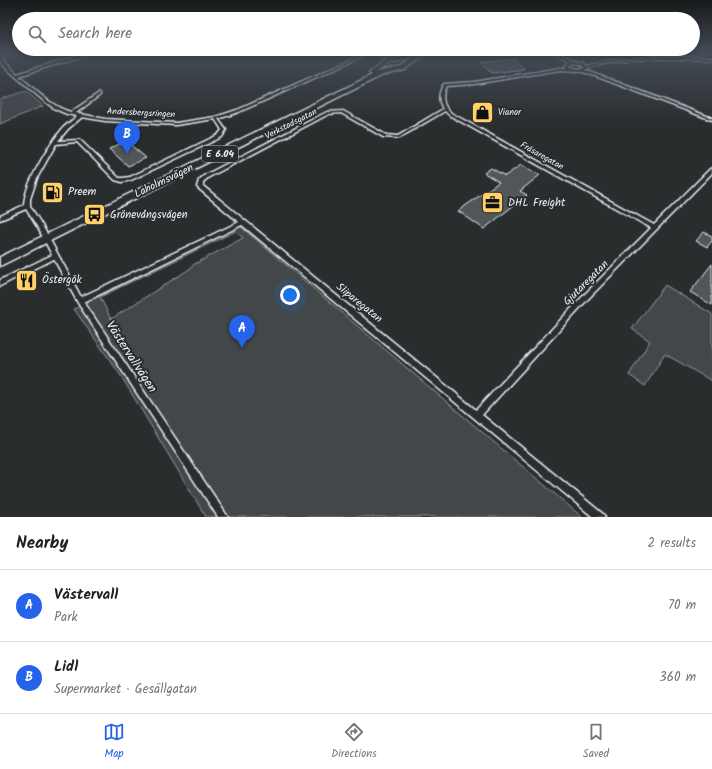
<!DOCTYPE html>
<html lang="en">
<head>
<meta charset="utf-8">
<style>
	:root { --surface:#fff; --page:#f6f6f6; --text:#222; --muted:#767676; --line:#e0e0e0; --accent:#2563eb }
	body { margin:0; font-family:Kalam,sans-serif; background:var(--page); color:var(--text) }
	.you { position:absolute; left:290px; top:295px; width:14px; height:14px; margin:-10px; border:3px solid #fff; border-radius:50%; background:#1a73e8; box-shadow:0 0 0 6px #1a73e833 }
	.badge { display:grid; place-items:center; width:26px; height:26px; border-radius:50%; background:var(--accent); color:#fff; font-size:13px; font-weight:700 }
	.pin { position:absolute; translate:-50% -33px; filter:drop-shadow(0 1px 2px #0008) }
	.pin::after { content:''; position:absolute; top:21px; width:14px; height:12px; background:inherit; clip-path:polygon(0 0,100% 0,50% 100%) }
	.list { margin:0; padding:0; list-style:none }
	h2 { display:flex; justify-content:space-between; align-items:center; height:52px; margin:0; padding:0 16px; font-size:17px }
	h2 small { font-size:13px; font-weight:400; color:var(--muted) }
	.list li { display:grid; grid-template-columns:26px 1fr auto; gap:12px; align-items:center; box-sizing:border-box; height:72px; padding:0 16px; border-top:1px solid var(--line) }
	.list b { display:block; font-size:15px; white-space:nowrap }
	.list p { margin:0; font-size:13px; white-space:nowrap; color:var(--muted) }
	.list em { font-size:13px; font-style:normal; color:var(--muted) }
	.icon { flex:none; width:22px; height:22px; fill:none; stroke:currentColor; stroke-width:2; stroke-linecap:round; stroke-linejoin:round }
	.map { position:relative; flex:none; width:712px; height:517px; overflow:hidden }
	.search { position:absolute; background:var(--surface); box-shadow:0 2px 6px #0003; left:12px; right:12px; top:12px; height:44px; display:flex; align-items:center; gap:10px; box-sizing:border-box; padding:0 14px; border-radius:22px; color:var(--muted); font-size:15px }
	.sheet { height:196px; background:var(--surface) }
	nav { display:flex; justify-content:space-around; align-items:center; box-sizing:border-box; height:56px; border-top:1px solid var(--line); background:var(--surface); font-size:11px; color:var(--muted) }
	nav a { display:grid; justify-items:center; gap:2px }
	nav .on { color:var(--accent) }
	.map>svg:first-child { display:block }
</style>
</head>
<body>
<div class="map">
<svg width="712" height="517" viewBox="0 0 712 517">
	<rect width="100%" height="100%" fill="#2a2d2e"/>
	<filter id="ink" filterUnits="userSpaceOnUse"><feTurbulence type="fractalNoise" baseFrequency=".025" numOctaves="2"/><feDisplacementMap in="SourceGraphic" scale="8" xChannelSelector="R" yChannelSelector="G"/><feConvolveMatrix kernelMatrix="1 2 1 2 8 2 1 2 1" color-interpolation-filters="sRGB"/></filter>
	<g filter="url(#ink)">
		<path fill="#424648" stroke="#959ca0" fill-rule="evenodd" d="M26 91 43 106 0 124V99Z
			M240 226 582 517H206L121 376 74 309ZM236 231 243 238 193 265 191 268 111 319 100 297Z
			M665 285 712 314V381L665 354 645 386 629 375 650 341 632 329Z"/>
		<path fill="#535759" stroke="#e8f1f8" d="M512 58 524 69 492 73 481 62Z
			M126 141 146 158 128 166 109 149Z
			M521 165 540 175 520 191 527 195 484 229 458 211 499 182 484 173 491 168 505 176Z
			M704 232 712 236V241L707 247 696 241Z
			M712 264V305L690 292Z"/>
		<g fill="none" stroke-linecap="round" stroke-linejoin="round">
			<defs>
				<path id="street" d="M1 53H5L3 60 17 74 85 53H90L89 54 19 76C35 89 51 107 71 112L99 93H100V95L76 113 105 119 176 123 215 117 237 110 366 53H373L395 61 392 62 370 53 239 112 218 119 226 130 222 137 131 180 122 182 115 180 77 142 56 144 37 178 30 199V206L43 227 81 297 239 222 198 188 197 187 199 180 205 175 327 112 343 111 386 135 398 136 443 109C438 100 438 93 444 84L474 82 560 68H568L566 66 569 61H571L554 53H558L575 60V61L582 62 587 66C628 55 669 55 712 57V59L665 58 633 59 603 64 589 68 585 70 712 118V120L595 76 580 71 560 70 474 84 446 86C441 96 443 107 451 113L654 225 710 169 712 168V173L587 300 482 415 603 514 605 517H593L242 225 84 302 228 517H218L78 303 54 259 0 286V280L52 255 38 228 26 209 0 220V216L24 205C25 183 49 145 63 128 67 124 73 120 77 116L67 114 55 109 44 101 6 68 0 61ZM571 63 580 64 585 68C579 70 575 69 570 66ZM445 111 449 115 651 228 583 296 476 410 203 186V182L209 177 329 114 341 113 383 137 399 138ZM82 117 105 121 176 125 215 119 222 130 218 135 130 177 122 178H119L80 140 58 141 68 129Z"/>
				<path id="highway" d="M412 53H419L407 60 389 64 377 72 401 67 421 53H428L405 70 383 75 0 266V257L372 75 369 73 370 72 385 61 403 57Z"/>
			</defs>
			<use href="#street" stroke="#e8f1f8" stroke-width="3"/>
			<use href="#highway" stroke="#e8f1f8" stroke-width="3"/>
			<use href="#street" fill="#2a2d2e" fill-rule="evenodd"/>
			<use href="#highway" fill="#2a2d2e" fill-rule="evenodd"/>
		</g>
	</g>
	<linearGradient id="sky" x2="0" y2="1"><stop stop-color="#171919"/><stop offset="0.42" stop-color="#444c57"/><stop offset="1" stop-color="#444c57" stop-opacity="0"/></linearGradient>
	<rect width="712" height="125" fill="url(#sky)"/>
	<defs>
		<symbol id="shop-square" viewBox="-11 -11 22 22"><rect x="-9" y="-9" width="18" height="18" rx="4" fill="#ffd166" stroke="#2a2d2e"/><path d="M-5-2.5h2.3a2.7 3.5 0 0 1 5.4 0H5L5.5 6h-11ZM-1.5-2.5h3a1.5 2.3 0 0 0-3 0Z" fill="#111"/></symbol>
		<symbol id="fuel-square" viewBox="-11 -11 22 22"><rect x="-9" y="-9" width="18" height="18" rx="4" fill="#ffd166" stroke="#2a2d2e"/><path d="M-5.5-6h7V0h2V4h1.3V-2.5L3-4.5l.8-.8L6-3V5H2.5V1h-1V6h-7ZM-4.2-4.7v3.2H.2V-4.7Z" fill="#111"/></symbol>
		<symbol id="office-square" viewBox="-11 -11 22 22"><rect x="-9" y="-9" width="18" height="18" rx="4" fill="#ffd166" stroke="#2a2d2e"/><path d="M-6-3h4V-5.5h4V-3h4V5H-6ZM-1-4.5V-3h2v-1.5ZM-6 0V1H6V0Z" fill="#111"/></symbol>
		<symbol id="bus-square" viewBox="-11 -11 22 22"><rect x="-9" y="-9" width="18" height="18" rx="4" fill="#ffd166" stroke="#2a2d2e"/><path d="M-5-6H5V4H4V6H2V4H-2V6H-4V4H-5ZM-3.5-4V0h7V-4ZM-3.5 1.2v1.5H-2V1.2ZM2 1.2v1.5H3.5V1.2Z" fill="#111"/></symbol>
		<symbol id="restaurant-square" viewBox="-11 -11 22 22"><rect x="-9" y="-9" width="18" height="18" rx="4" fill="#ffd166" stroke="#2a2d2e"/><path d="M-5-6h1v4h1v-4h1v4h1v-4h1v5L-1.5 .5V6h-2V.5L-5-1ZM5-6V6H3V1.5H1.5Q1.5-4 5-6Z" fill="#111"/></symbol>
	</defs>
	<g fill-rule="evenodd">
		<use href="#shop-square" x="470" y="100" width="25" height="25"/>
		<use href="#fuel-square" x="40" y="180" width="25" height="25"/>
		<use href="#office-square" x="480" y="190" width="25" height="25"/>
		<use href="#bus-square" x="82" y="202" width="25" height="25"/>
		<use href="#restaurant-square" x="14" y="268" width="25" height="25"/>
	</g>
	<g text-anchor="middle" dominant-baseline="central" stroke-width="4" stroke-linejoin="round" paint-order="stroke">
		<g font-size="9" fill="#e8f1f8" stroke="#2a2d2e" text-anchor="start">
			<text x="498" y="112">Vianor</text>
		</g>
		<g font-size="9" fill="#e8f1f8" stroke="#2a2d2e">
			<text transform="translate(141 113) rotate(3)">Andersbergsringen</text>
			<text transform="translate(291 124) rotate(-27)">Verkstadsgatan</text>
			<text transform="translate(542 156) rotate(29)">Fräsaregatan</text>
		</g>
		<rect fill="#2a2d2e" stroke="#afb6bb" stroke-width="1" x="202" y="146" width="36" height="16" rx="3"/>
		<g font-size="10" font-weight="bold" fill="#e8f1f8">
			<text x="220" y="154">E 6.04</text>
		</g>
		<g font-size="11" fill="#e8f1f8" stroke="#2a2d2e">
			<text transform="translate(164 181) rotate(-26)">Laholmsvägen</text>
			<text transform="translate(586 283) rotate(-45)">Gjutaregatan</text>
			<text transform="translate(359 303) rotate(39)">Sliparegatan</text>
		</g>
		<g font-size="11" fill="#e8f1f8" stroke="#2a2d2e" text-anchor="start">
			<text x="68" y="192">Preem</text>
			<text x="508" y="203">DHL Freight</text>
			<text x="110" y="215">Grönevångsvägen</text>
			<text x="42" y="280">Östergök</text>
		</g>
		<g font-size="13" fill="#e8f1f8" stroke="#2a2d2e">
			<text transform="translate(131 357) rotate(57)">Västervallvägen</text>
		</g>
	</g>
</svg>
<div class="you"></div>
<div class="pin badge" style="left:242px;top:348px">A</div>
<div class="pin badge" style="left:127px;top:154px">B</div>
<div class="search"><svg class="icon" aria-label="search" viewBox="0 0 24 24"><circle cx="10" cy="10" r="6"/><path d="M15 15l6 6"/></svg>Search here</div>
</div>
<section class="sheet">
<h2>Nearby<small>2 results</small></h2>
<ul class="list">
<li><span class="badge">A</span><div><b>Västervall</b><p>Park</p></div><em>70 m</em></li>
<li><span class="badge">B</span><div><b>Lidl</b><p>Supermarket · Gesällgatan</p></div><em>360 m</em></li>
</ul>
</section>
<nav>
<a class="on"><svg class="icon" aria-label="map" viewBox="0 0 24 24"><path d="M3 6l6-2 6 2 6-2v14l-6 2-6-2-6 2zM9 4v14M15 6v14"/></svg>Map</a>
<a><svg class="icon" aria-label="directions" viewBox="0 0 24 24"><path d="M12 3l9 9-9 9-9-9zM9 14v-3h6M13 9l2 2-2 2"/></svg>Directions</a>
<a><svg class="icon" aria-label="saved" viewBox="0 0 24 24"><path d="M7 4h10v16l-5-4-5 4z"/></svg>Saved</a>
</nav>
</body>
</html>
